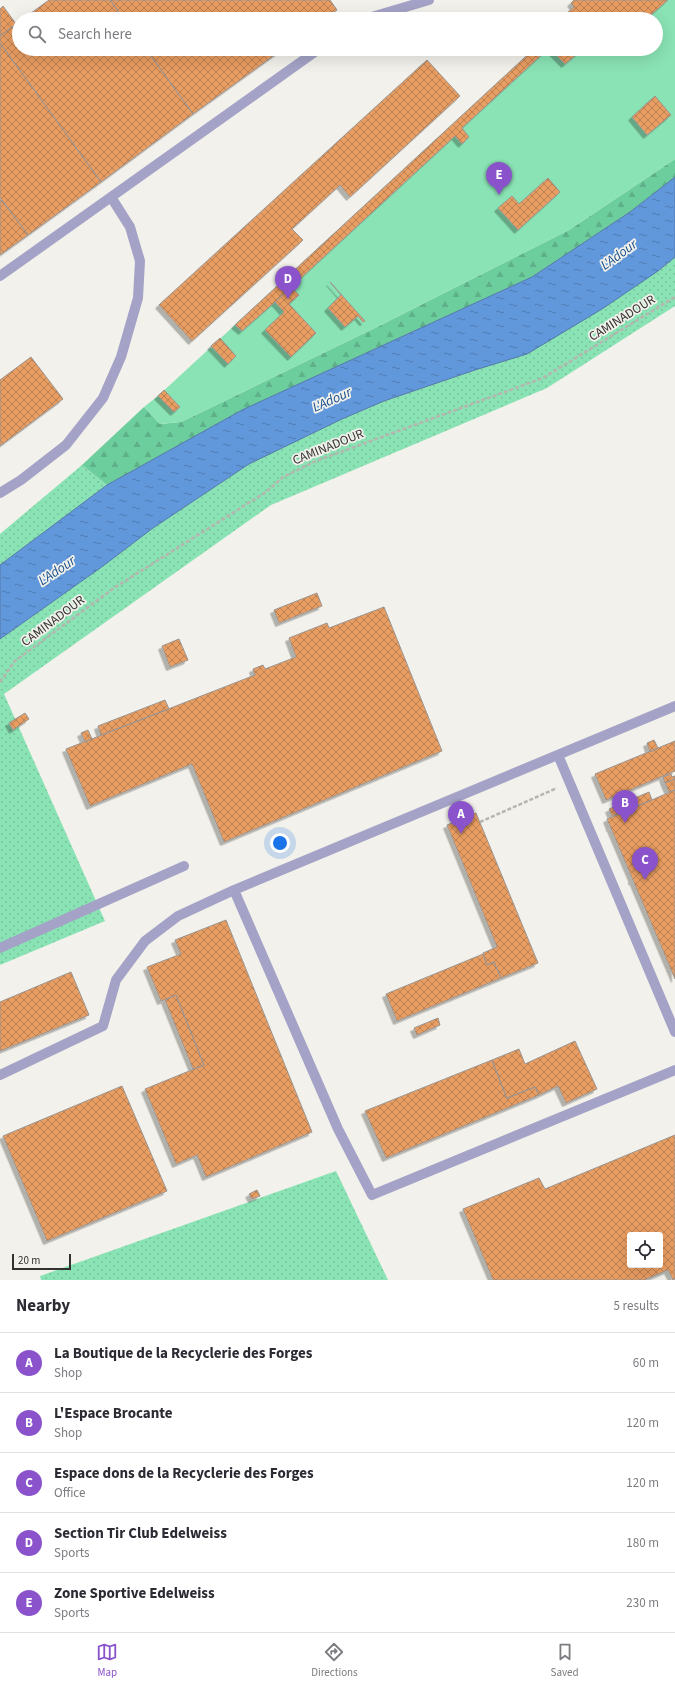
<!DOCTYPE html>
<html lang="en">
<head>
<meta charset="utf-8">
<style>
	:root { --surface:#fff; --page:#f7f7f7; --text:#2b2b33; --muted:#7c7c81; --line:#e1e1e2; --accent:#8a53cb }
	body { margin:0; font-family:"Source Sans 3",sans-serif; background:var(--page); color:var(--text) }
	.controls { position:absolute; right:12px; bottom:12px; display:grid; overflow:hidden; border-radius:4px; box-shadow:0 4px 16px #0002 }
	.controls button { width:36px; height:36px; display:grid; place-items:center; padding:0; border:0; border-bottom:1px solid var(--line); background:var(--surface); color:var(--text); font:20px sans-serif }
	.scale { position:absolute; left:12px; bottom:10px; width:59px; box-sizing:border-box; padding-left:4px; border:2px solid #323230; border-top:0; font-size:11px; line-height:14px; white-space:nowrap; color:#323230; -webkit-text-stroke:3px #f2f1eb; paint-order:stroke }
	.you { position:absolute; left:280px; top:843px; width:14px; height:14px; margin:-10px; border:3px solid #fff; border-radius:50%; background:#1a73e8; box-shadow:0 0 0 6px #1a73e833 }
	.badge { display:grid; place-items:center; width:26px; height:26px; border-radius:50%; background:var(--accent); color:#fff; font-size:13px; font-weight:700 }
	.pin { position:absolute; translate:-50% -33px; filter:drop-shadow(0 1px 2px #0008) }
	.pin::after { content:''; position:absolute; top:21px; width:14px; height:12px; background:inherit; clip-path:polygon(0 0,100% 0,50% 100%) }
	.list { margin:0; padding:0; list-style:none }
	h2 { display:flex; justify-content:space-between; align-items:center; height:52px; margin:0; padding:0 16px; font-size:17px }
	h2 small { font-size:13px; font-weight:400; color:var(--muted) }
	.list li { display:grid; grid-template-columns:26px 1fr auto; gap:12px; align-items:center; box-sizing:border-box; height:60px; padding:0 16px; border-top:1px solid var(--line) }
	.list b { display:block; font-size:15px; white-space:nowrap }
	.list p { margin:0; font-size:13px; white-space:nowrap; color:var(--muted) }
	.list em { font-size:13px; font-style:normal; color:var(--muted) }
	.icon { flex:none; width:22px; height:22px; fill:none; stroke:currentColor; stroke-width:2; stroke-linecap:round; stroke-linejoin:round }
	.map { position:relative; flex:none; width:675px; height:1280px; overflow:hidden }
	.search { position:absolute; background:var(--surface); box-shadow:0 4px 16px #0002; left:12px; right:12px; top:12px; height:44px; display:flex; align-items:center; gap:10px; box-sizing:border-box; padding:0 14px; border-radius:22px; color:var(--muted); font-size:15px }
	.sheet { height:352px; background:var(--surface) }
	nav { display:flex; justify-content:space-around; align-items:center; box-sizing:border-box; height:56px; border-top:1px solid var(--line); background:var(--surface); font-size:11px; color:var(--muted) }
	nav a { display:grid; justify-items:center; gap:2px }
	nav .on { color:var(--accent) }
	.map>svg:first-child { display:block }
</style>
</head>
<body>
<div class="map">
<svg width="675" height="1280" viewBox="0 0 675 1280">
	<defs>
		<pattern id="grass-dots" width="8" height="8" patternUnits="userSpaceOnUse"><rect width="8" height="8" fill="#8ae3b4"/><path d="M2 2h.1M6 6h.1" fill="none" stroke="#78c39b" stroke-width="1.8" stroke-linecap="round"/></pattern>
		<pattern id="forest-firs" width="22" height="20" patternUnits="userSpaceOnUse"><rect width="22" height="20" fill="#6ccd9d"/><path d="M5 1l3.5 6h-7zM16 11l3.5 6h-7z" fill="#5eb088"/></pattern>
		<pattern id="water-ripples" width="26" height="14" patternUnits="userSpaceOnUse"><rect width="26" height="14" fill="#6197db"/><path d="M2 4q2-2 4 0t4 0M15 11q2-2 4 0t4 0" fill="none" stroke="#517cb2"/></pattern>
		<pattern id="building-cross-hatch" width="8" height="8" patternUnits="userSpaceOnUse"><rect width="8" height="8" fill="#e89d62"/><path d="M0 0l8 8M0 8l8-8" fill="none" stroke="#bd8151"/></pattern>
		<filter id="shadow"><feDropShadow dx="-3.5" dy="3.5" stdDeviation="0" flood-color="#0004"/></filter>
	</defs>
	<rect width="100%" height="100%" fill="#f2f1eb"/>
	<path fill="url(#grass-dots)" d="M675 257V306L547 388 271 505 4 694 105 921 0 965V639L103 566 153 528 249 464 342 419 384 401 475 370 658 271Z
		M82 465 107 485 0 565V534Z
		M336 1171 388 1280H41L40 1276Z"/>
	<path fill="url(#forest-firs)" d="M675 159V177L630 212 532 277 242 410 107 485 82 465 144 407 160 424 181 422 377 327 569 230Z"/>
	<path fill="#8ae3b4" d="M574 0H675V159L569 230 377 327 181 422 160 424 144 407 158 396 534 49H656V19H560L574 7 571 3Z"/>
	<path fill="url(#water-ripples)" stroke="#5379a8" d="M675 177V257L658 271 602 309 527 354 475 370 384 401 342 419 249 464 153 528 103 566 0 639V565L107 485 242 410 532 277 630 212Z"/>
	<path fill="url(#building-cross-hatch)" stroke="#9a9592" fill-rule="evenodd" filter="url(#shadow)" d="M49 0H110L124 19H23Z
		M110 0H330L337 10 324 19H124Z
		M574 0H668L646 19H560L574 7 571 3Z
		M3 6 16 24 0 36V9Z
		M19 22V49H146L193 114 101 182 0 43V36Z
		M0 43 101 182 28 235 0 198Z
		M146 49H283L193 114Z
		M534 49H548L462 128 469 137 462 144 455 136 275 302 242 331 235 325Z
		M550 49H583L565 64Z
		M427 60 460 96 350 197 340 185 292 229 303 240 192 341 159 305Z
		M655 96 671 115 647 135 632 117Z
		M548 178 560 192 518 230 498 208 512 196 519 204Z
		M2 200 28 235 0 255V201Z
		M330 282 365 321 363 322 358 316 345 327 328 308 341 295Z
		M291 287 299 295 289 304 316 333 291 357 265 330 284 312 275 302Z
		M220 338 236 356 228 364 211 346Z
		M31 357 63 399 0 446V380Z
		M164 390 180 407 174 412 158 396Z
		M317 593 322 606 279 623 274 610Z
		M384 607 442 751 224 842 192 764 90 806 66 749 255 675 253 669 263 665 265 669 296 657 289 638 327 623 329 628Z
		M179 639 188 660 170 667 162 646Z
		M165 700 169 709 101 735 98 726Z
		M25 713 29 719 13 730 9 723Z
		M88 730 92 739 85 742 81 733Z
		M654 740 658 748 650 752 647 743Z
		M675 741V771L606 800 595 774Z
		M671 774 672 777 675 776V779L665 783 663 777Z
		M675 779V790L669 792 665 783Z
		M675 790V979L607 819Z
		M649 792 652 800 612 816 609 809Z
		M476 813 538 963 501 978 494 962 487 965 483 953 497 947 447 825Z
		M226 920 312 1132 206 1177 197 1155 176 1164 145 1089 204 1065 176 995 161 1001 147 967 181 954 175 940Z
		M483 954 487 965 494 962 501 978 397 1021 386 994Z
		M71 972 89 1015 0 1051V1002Z
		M176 995 204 1065 193 1069 165 1000Z
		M438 1018 440 1025 417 1035 414 1028Z
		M575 1041 597 1089 566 1103 558 1086 539 1095 535 1087 507 1098V1099L492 1060 519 1049 525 1064Z
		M492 1060 507 1099V1098L535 1087 539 1095 386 1158 365 1111Z
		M122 1086 167 1191 47 1241 3 1136Z
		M675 1135V1279L673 1280 668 1270 644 1280H493L463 1209 539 1178 545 1189ZM630 1235H660V1265H630Z
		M257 1190 260 1196 252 1199 249 1194Z"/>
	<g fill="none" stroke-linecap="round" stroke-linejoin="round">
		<path stroke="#b6b5b0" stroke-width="2.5" stroke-dasharray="4 2" stroke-linecap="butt" d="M0 682 15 661 114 588 266 492 283 477 316 461 543 378 675 297
			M480 822 557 788
			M606 831 611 828
			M628 884 634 882"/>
		<path stroke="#a4a2c6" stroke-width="10" d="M365 19 429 0
			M0 276 319 49
			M0 493 21 480 66 445 103 398 121 357 138 298 140 261 130 227 111 197
			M558 755 675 1032
			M234 890 338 1129 372 1195 675 1070
			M0 948 184 866
			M0 1075 103 1026 116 980 145 941 178 916 234 890 675 706"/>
	</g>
	<g text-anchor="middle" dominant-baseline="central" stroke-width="3.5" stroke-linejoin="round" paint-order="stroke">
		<g font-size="13" fill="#323230" stroke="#f2f1eb">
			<text transform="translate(622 318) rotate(-32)">CAMINADOUR</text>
			<text transform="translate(328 447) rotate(-22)">CAMINADOUR</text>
			<text transform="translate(53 621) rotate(-37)">CAMINADOUR</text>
		</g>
		<g font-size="14" font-style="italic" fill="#194f8d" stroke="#f2f1eb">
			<text transform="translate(619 255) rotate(-36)">L'Adour</text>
			<text transform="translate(332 400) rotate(-24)">L'Adour</text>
			<text transform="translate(57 571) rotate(-34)">L'Adour</text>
		</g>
	</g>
</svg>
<div class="controls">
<button><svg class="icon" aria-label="locate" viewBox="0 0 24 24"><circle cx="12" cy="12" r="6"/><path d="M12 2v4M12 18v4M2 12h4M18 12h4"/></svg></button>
</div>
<div class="scale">20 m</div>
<div class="you"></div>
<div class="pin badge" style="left:461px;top:834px">A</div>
<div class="pin badge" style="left:625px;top:823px">B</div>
<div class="pin badge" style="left:645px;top:880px">C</div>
<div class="pin badge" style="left:288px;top:299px">D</div>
<div class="pin badge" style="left:499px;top:195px">E</div>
<div class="search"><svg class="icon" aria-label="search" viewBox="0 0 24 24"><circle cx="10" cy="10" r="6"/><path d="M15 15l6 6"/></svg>Search here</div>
</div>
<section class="sheet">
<h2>Nearby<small>5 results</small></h2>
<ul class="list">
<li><span class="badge">A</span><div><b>La Boutique de la Recyclerie des Forges</b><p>Shop</p></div><em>60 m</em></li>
<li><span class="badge">B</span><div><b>L'Espace Brocante</b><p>Shop</p></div><em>120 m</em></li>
<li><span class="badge">C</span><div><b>Espace dons de la Recyclerie des Forges</b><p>Office</p></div><em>120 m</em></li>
<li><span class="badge">D</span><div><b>Section Tir Club Edelweiss</b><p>Sports</p></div><em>180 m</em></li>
<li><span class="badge">E</span><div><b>Zone Sportive Edelweiss</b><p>Sports</p></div><em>230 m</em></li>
</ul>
</section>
<nav>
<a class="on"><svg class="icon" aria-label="map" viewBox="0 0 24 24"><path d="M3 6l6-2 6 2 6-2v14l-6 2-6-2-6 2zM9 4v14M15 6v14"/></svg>Map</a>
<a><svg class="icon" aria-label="directions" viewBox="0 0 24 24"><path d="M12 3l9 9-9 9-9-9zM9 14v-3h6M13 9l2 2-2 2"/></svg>Directions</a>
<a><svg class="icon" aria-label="saved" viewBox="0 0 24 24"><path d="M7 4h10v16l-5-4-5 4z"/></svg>Saved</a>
</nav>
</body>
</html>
